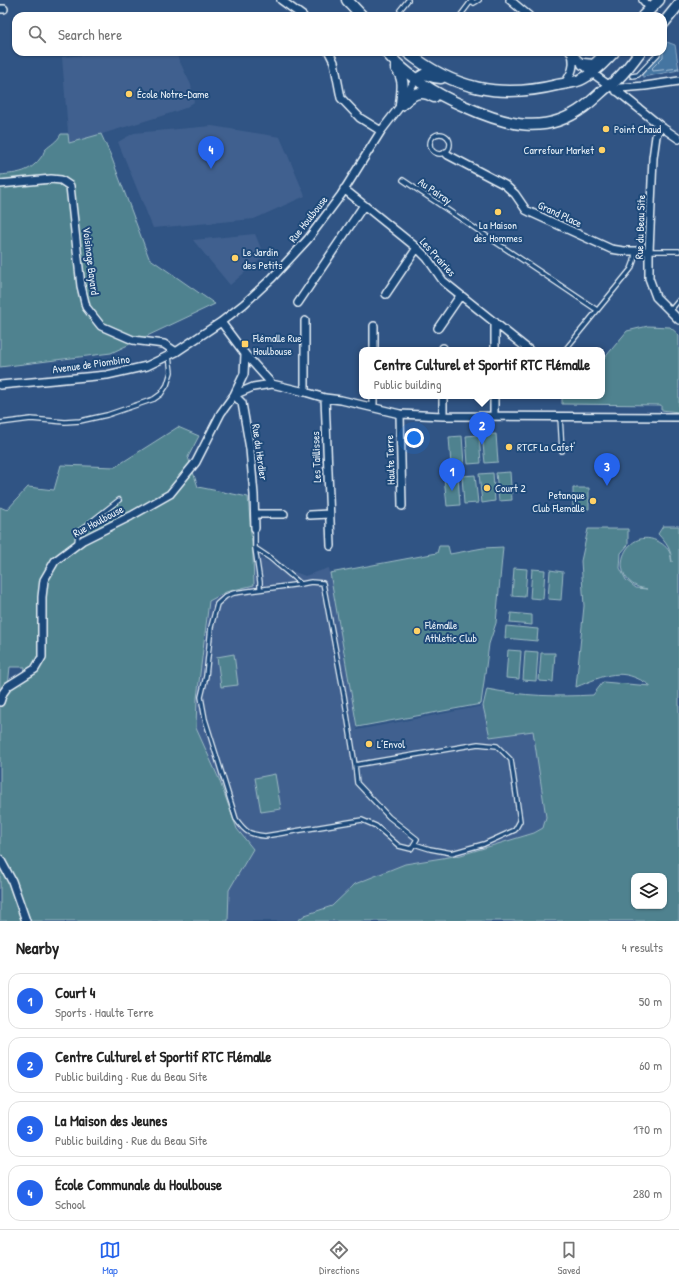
<!DOCTYPE html>
<html lang="en">
<head>
<meta charset="utf-8">
<style>
	:root { --surface:#fff; --page:#f6f6f6; --text:#222; --muted:#767676; --line:#e0e0e0; --accent:#2563eb }
	body { margin:0; font-family:"Patrick Hand",sans-serif; background:var(--page); color:var(--text) }
	.controls { position:absolute; right:12px; bottom:12px; display:grid; overflow:hidden; border-radius:8px; box-shadow:0 1px 3px #0004 }
	.controls button { width:36px; height:36px; display:grid; place-items:center; padding:0; border:0; border-bottom:1px solid var(--line); background:var(--surface); color:var(--text); font:20px sans-serif }
	.you { position:absolute; left:414px; top:438px; width:14px; height:14px; margin:-10px; border:3px solid #fff; border-radius:50%; background:#1a73e8; box-shadow:0 0 0 6px #1a73e833 }
	.badge { display:grid; place-items:center; width:26px; height:26px; border-radius:50%; background:var(--accent); color:#fff; font-size:13px; font-weight:700 }
	.pin { position:absolute; translate:-50% -33px; filter:drop-shadow(0 1px 2px #0008) }
	.pin::after { content:''; position:absolute; top:21px; width:14px; height:12px; background:inherit; clip-path:polygon(0 0,100% 0,50% 100%) }
	.popup { position:absolute; left:359px; top:347px; width:246px; height:52px; box-sizing:border-box; display:grid; place-content:center; border-radius:8px; background:var(--surface); filter:drop-shadow(0 1px 3px #0005); font-size:13px; white-space:nowrap; color:var(--muted) }
	.popup b { font-size:15px; color:var(--text) }
	.popup::after { content:''; position:absolute; left:50%; top:100%; margin-left:-8px; border:8px solid transparent; border-top-color:var(--surface) }
	.list { margin:0; padding:0; list-style:none }
	h2 { display:flex; justify-content:space-between; align-items:center; height:52px; margin:0; padding:0 16px; font-size:17px }
	h2 small { font-size:13px; font-weight:400; color:var(--muted) }
	.list li { display:grid; grid-template-columns:26px 1fr auto; gap:12px; align-items:center; box-sizing:border-box; height:56px; margin:0 8px 8px; padding:0 8px; border:1px solid var(--line); border-radius:12px }
	.list b { display:block; font-size:15px; white-space:nowrap }
	.list p { margin:0; font-size:13px; white-space:nowrap; color:var(--muted) }
	.list em { font-size:13px; font-style:normal; color:var(--muted) }
	.icon { flex:none; width:22px; height:22px; fill:none; stroke:currentColor; stroke-width:2; stroke-linecap:round; stroke-linejoin:round }
	.map { position:relative; flex:none; width:679px; height:921px; overflow:hidden }
	.search { position:absolute; background:var(--surface); box-shadow:0 1px 3px #0004; left:12px; right:12px; top:12px; height:44px; display:flex; align-items:center; gap:10px; box-sizing:border-box; padding:0 14px; border-radius:12px; color:var(--muted); font-size:15px }
	.sheet { height:308px; background:var(--surface) }
	nav { display:flex; justify-content:space-around; align-items:center; box-sizing:border-box; height:56px; border-top:1px solid var(--line); background:var(--surface); font-size:11px; color:var(--muted) }
	nav a { display:grid; justify-items:center; gap:2px }
	nav .on { color:var(--accent) }
	.map>svg:first-child { display:block }
</style>
</head>
<body>
<div class="map">
<svg width="679" height="921" viewBox="0 0 679 921">
	<rect width="100%" height="100%" fill="#305484"/>
	<filter id="ink" filterUnits="userSpaceOnUse"><feTurbulence type="fractalNoise" baseFrequency=".025" numOctaves="2"/><feDisplacementMap in="SourceGraphic" scale="8" xChannelSelector="R" yChannelSelector="G"/><feConvolveMatrix kernelMatrix="1 2 1 2 8 2 1 2 1" color-interpolation-filters="sRGB"/></filter>
	<g filter="url(#ink)">
		<path fill="#41618f" d="M122 52H175L191 85 194 102 185 108 171 113 69 144 62 57Z
			M212 126 280 137 305 196 254 219 153 228 118 142 134 133Z
			M255 234 264 256 230 285 193 240Z
			M253 556 305 576 329 568 357 730 483 706 490 737 533 731 546 817 543 828 534 833 461 855 405 864 355 884 332 906 305 915 297 921H228L229 890 253 849 237 829 219 779 196 728 197 698 209 601 226 592 254 585Z"/>
		<path fill="#4f828f" stroke="#9cbac4" fill-rule="evenodd" d="M61 134H68L69 143 101 134 111 156 149 258 215 304 111 353 0 367V175C18 173 30 173 42 156 44 153 43 153 45 150 51 144 57 142 61 134Z
			M648 326 670 327 679 335V412L661 410V405L562 404V396H602V361L627 331Z
			M178 427 199 436 188 457 198 487 248 497 253 556 254 585 226 592 209 601 197 698 196 728 219 779 237 829 253 849 229 890 228 921H0V507L7 510 28 487 54 490 61 465 115 467ZM10 667H25L24 676 8 686Z
			M496 434 498 462 485 463 482 435Z
			M479 435 481 463 468 464 466 436Z
			M462 436 464 464 451 465 449 437Z
			M510 472 512 500 499 501 496 473Z
			M493 473 495 501 482 503 479 474Z
			M475 475 478 503 464 504 462 476Z
			M458 476 460 505 447 506 444 477Z
			M573 488H589V509H573Z
			M663 526H679V921H297L305 915 332 906 355 884 405 864 461 855 534 833 543 828 546 817 533 731 490 737 483 706 487 689C522 696 557 697 593 695L603 682 651 686C621 666 606 675 576 687L584 606 581 561 588 529H628V545L621 553 620 568 626 580 636 588 647 589C644 588 639 588 636 586 607 571 628 527 657 541 662 543 668 548 670 553 671 556 671 560 672 562 671 549 667 544 658 534ZM634 876H664V906H634Z
			M439 546H448L450 554 483 548 503 547 496 623 489 644 481 704 357 727 330 573 437 553Z
			M514 568 527 569 525 597 512 596Z
			M532 569 545 570 543 599 530 598Z
			M550 570 563 572 561 600 548 599Z
			M511 613 532 615V625L510 623Z
			M506 626 538 629 537 641 505 638Z
			M508 650 521 651 519 679 506 678Z
			M525 651 538 652 536 681 523 680Z
			M541 653H555L553 682 539 681Z
			M234 654 238 685 221 687 217 657Z
			M275 774 281 809 261 812 255 778Z"/>
		<path fill="#4574a1" stroke="#86a6c4" d="M667 42 675 45 679 70 643 77 642 73 660 55 658 52H663V46Z"/>
		<g fill="none" stroke-linecap="round" stroke-linejoin="round">
			<path stroke="#a7bfd5" stroke-width="1" d="M663 52V57L652 68 653 71 679 68"/>
			<defs>
				<path id="service" d="M472 0 474 3 479 0
					M400 10 408 0
					M460 16 472 0
					M632 76 638 75 658 54
					M430 144a10 10 0 1 1 20 0a10 10 0 1 1-20 0Z
					M403 180 597 310
					M649 251H679
					M670 311 679 300
					M565 350 631 269 634 261 635 251
					M560 417 562 451
					M0 423 31 419 65 422 80 421 107 415 154 399 161 394 167 385 171 372 169 356
					M255 528V548L270 558 301 584 311 582 323 583 344 695 355 765 357 783 389 817 417 839 411 849 399 846 376 826 362 820 265 836C249 834 246 833 236 819L205 719 201 697 206 676 211 627 217 604 226 596 234 593 301 584
					M77 544 78 532 119 500
					M255 548 260 582V589
					M355 765 478 744 497 746 511 760 520 821 515 830 484 844 452 853 430 849 414 844"/>
				<path id="minor" d="M281 0 303 16
					M510 0 529 16
					M643 0 651 9
					M0 9H4
					M329 52 334 62 341 98 360 118 381 131
					M570 52 592 73 621 94 663 128 679 139
					M565 83C572 73 575 66 572 54
					M616 91 620 88 645 86 679 81
					M660 126 656 136 653 158 649 251V278L656 297 679 320
					M446 153 448 155 505 185 515 194 526 210 532 213 611 249 624 251H649
					M0 184 51 179 61 180 70 186 81 286 86 307 101 326 133 340 164 344 176 352
					M344 189 417 248 427 258 443 281 529 350
					M386 294 417 248
					M298 303 364 205
					M305 321V392
					M221 322 245 354 272 384 305 392 325 398 341 400 400 414 443 416 679 417
					M438 328 460 296
					M443 348V350
					M374 350V326
					M495 350V322
					M0 385 107 375 147 366 176 352 221 322 244 304 272 278 308 239 341 195 381 131 401 105 415 80
					M234 395 242 403 250 449 254 495 255 528
					M234 395 253 387 272 384
					M443 396V416
					M325 398 331 546
					M373 407V396
					M400 414 402 506
					M494 416V396
					M255 514H284
					M310 515 329 514
					M0 702 3 693 8 686 35 669 42 657V597L44 580 55 561 83 540 131 516 170 494 196 462 221 413 234 395 244 374 245 354
					M0 859 12 881 26 921"/>
				<path id="secondary" d="M347 0 362 16
					M643 16 659 0
					M663 24 679 4
					M386 52C408 77 435 94 466 107 506 125 545 136 584 107 592 101 599 94 607 87 609 85 612 84 614 82 624 74 632 62 640 52
					M407 52C453 89 500 99 557 85 566 83 576 83 584 78 596 72 605 61 614 52
					M583 64 594 65 601 58
					M396 68C406 80 402 91 401 105
					M415 80 425 74 434 77 441 78
					M401 105C412 95 419 88 434 97"/>
			</defs>
			<use href="#service" stroke="#e8f1f8" stroke-width="6"/>
			<use href="#minor" stroke="#e8f1f8" stroke-width="10"/>
			<use href="#secondary" stroke="#e8f1f8" stroke-width="13"/>
			<use href="#service" stroke="#1f4a7a" stroke-width="3.5"/>
			<use href="#minor" stroke="#1f4a7a" stroke-width="7"/>
			<use href="#secondary" stroke="#1f4a7a" stroke-width="10"/>
		</g>
	</g>
	<g fill="#ffd166" stroke="#1f4a7a" stroke-width="1.5">
		<circle cx="129" cy="94" r="4"/>
		<circle cx="606" cy="129" r="4"/>
		<circle cx="602" cy="150" r="4"/>
		<circle cx="498" cy="212" r="4"/>
		<circle cx="235" cy="258" r="4"/>
		<rect x="241" y="340" width="8" height="8" rx="2"/>
		<circle cx="509" cy="447" r="4"/>
		<circle cx="487" cy="488" r="4"/>
		<circle cx="593" cy="501" r="4"/>
		<circle cx="417" cy="631" r="4"/>
		<circle cx="369" cy="744" r="4"/>
	</g>
	<g text-anchor="middle" dominant-baseline="central" stroke-width="4" stroke-linejoin="round" paint-order="stroke">
		<g font-size="11" fill="#e8f1f8" stroke="#1f4a7a" text-anchor="start">
			<text x="137" y="94">École Notre-Dame</text>
			<text x="614" y="129">Point Chaud</text>
			<text x="594" y="150" text-anchor="end">Carrefour Market</text>
			<text x="498" y="225" text-anchor="middle">La Maison<tspan x="498" dy="13">des Hommes</tspan></text>
			<text x="243" y="252">Le Jardin<tspan x="243" dy="13">des Petits</tspan></text>
			<text x="253" y="338">Flémalle Rue<tspan x="253" dy="13">Houlbouse</tspan></text>
			<text x="517" y="447">RTCF La Cafet'</text>
			<text x="495" y="488">Court 2</text>
			<text x="585" y="495" text-anchor="end">Petanque<tspan x="585" dy="13">Club Flemalle</tspan></text>
			<text x="425" y="625">Flémalle<tspan x="425" dy="13">Athletic Club</tspan></text>
			<text x="377" y="744">L’Envol</text>
		</g>
		<g font-size="11" fill="#e8f1f8" stroke="#1f4a7a">
			<text transform="translate(435 191) rotate(34)">Au Pairay</text>
			<text transform="translate(560 214) rotate(25)">Grand Place</text>
			<text transform="translate(308 219) rotate(-52)">Rue Houlbouse</text>
			<text transform="translate(640 227) rotate(-88)">Rue du Beau Site</text>
			<text transform="translate(438 257) rotate(48)">Les Prairies</text>
			<text transform="translate(91 261) rotate(83)">Voisinage Bayard</text>
			<text transform="translate(91 364) rotate(-8)">Avenue de Piombino</text>
			<text transform="translate(260 452) rotate(82)">Rue du Herdier</text>
			<text transform="translate(316 457) rotate(-92)">Les Taillisses</text>
			<text transform="translate(390 460) rotate(-92)">Haulte Terre</text>
			<text transform="translate(98 521) rotate(-28)">Rue Houlbouse</text>
		</g>
	</g>
</svg>
<div class="controls">
<button><svg class="icon" aria-label="layers" viewBox="0 0 24 24"><path d="M12 4l9 5-9 5-9-5zM3 14l9 5 9-5"/></svg></button>
</div>
<div class="you"></div>
<div class="pin badge" style="left:452px;top:491px">1</div>
<div class="pin badge" style="left:482px;top:445px">2</div>
<div class="popup"><b>Centre Culturel et Sportif RTC Flémalle</b>Public building</div>
<div class="pin badge" style="left:607px;top:486px">3</div>
<div class="pin badge" style="left:211px;top:169px">4</div>
<div class="search"><svg class="icon" aria-label="search" viewBox="0 0 24 24"><circle cx="10" cy="10" r="6"/><path d="M15 15l6 6"/></svg>Search here</div>
</div>
<section class="sheet">
<h2>Nearby<small>4 results</small></h2>
<ul class="list">
<li><span class="badge">1</span><div><b>Court 4</b><p>Sports · Haulte Terre</p></div><em>50 m</em></li>
<li><span class="badge">2</span><div><b>Centre Culturel et Sportif RTC Flémalle</b><p>Public building · Rue du Beau Site</p></div><em>60 m</em></li>
<li><span class="badge">3</span><div><b>La Maison des Jeunes</b><p>Public building · Rue du Beau Site</p></div><em>170 m</em></li>
<li><span class="badge">4</span><div><b>École Communale du Houlbouse</b><p>School</p></div><em>280 m</em></li>
</ul>
</section>
<nav>
<a class="on"><svg class="icon" aria-label="map" viewBox="0 0 24 24"><path d="M3 6l6-2 6 2 6-2v14l-6 2-6-2-6 2zM9 4v14M15 6v14"/></svg>Map</a>
<a><svg class="icon" aria-label="directions" viewBox="0 0 24 24"><path d="M12 3l9 9-9 9-9-9zM9 14v-3h6M13 9l2 2-2 2"/></svg>Directions</a>
<a><svg class="icon" aria-label="saved" viewBox="0 0 24 24"><path d="M7 4h10v16l-5-4-5 4z"/></svg>Saved</a>
</nav>
</body>
</html>
